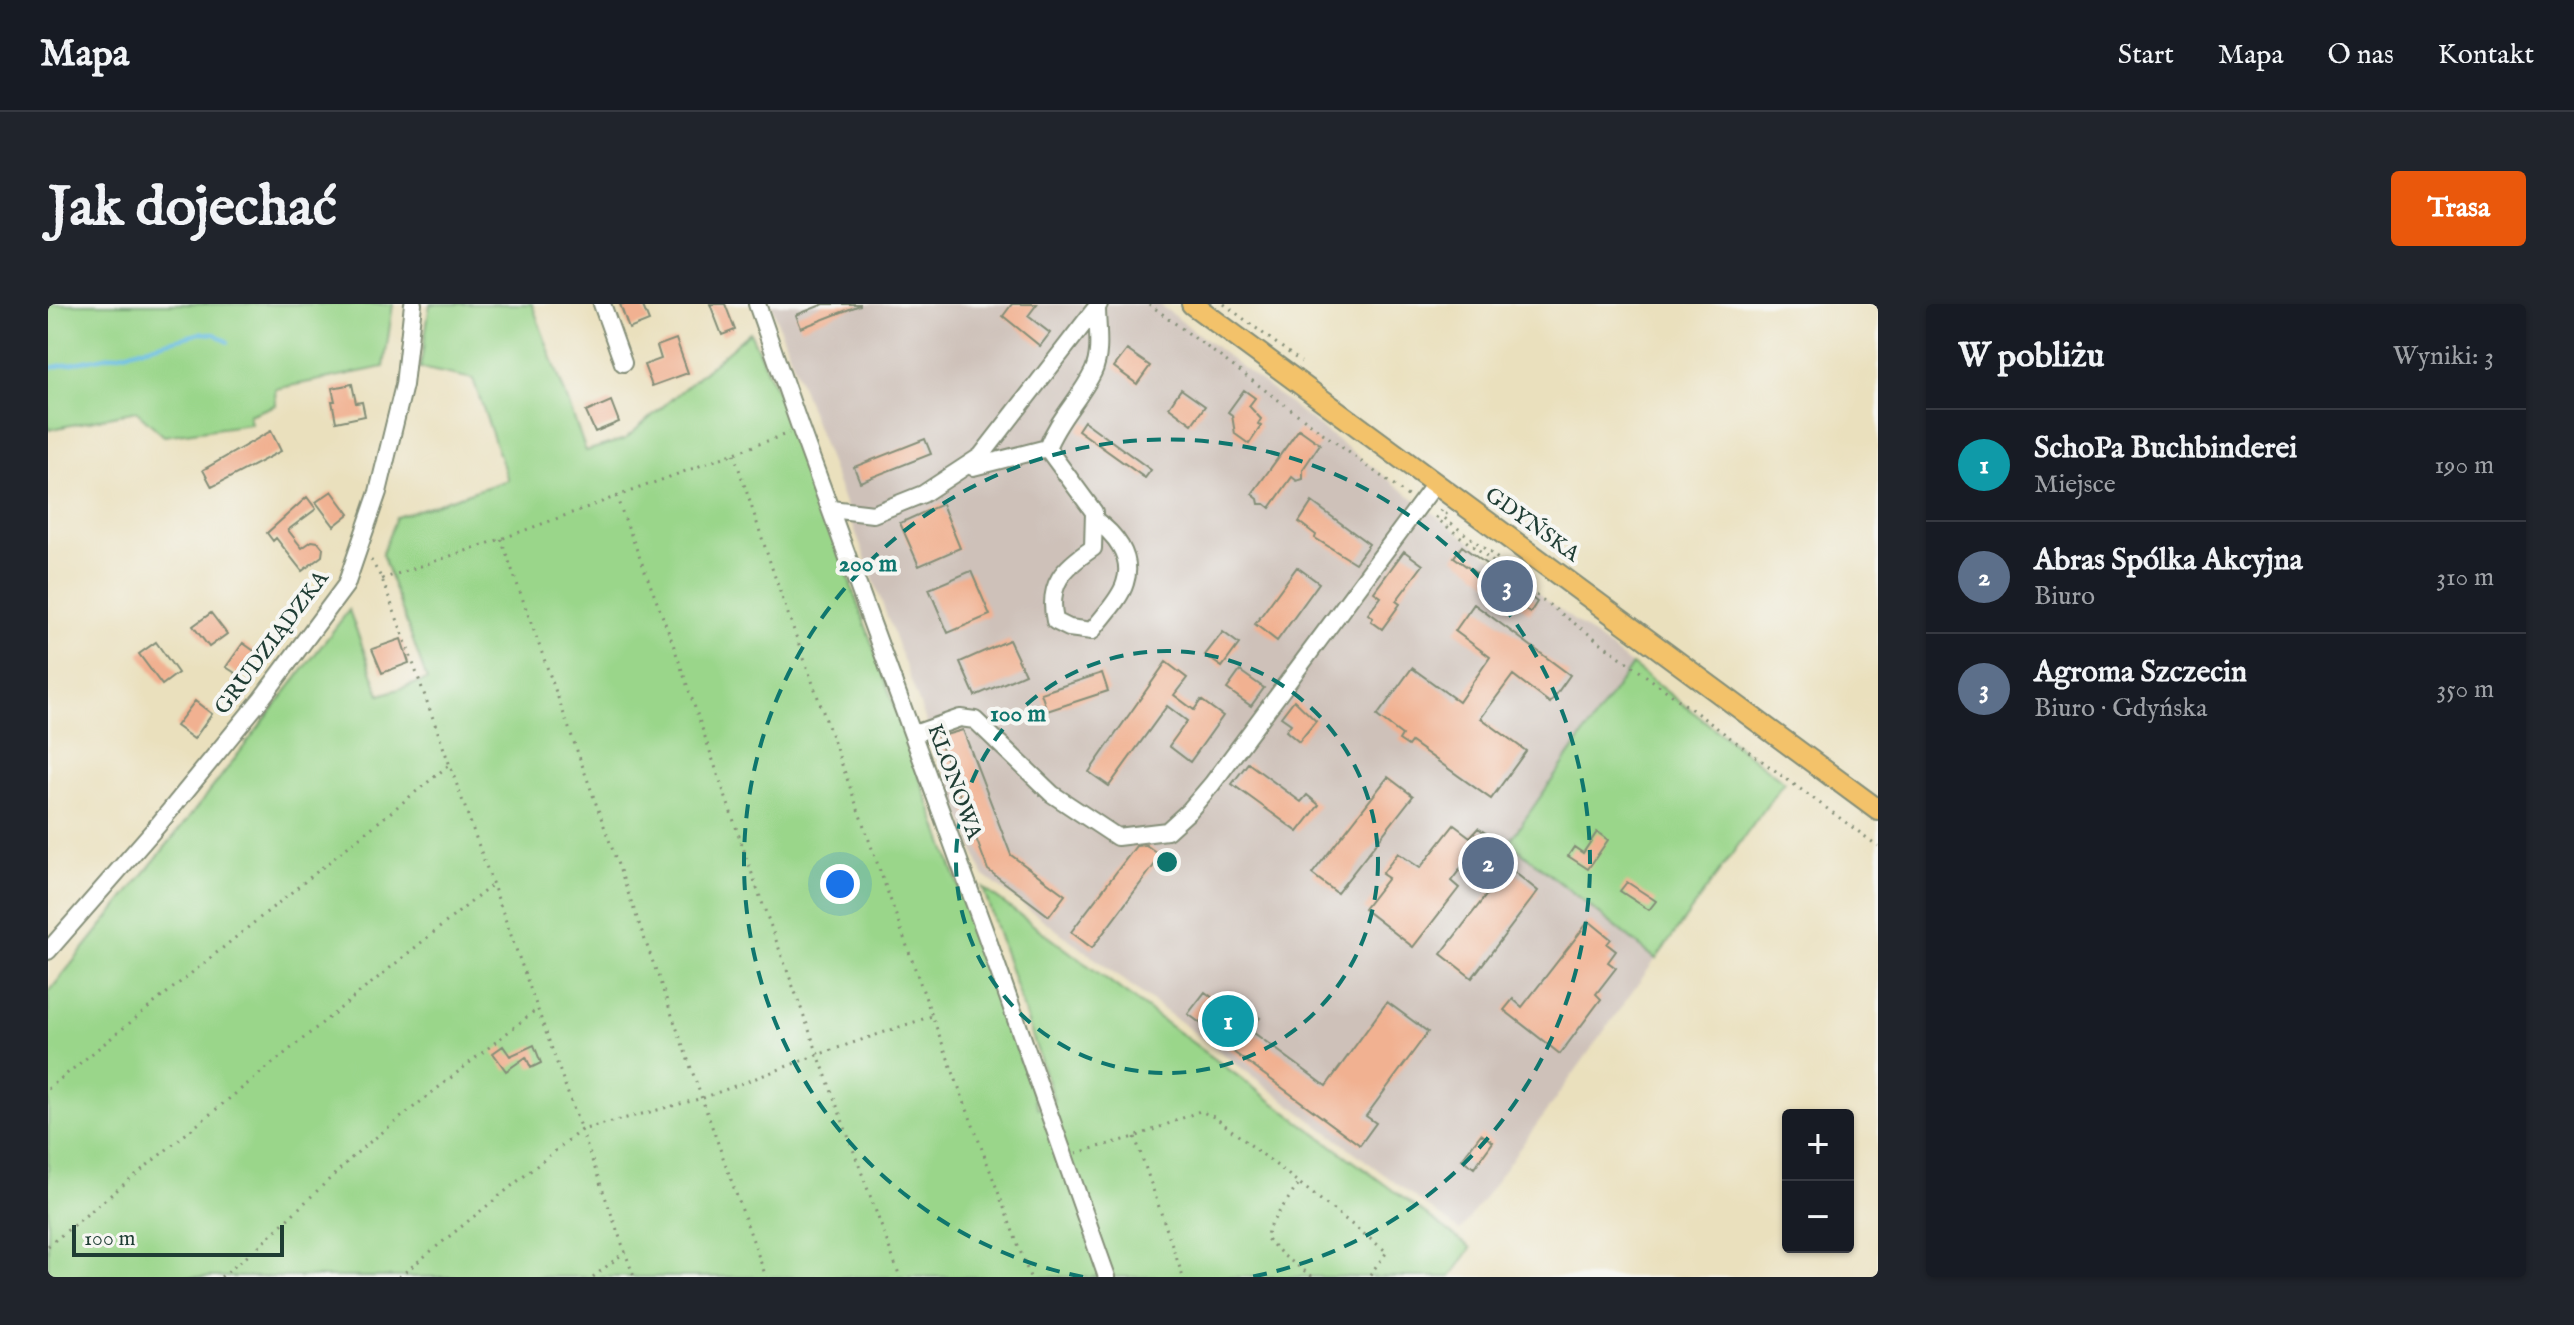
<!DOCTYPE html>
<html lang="pl">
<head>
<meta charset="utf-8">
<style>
	:root { --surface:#171b24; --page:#20242c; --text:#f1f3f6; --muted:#9ea1a6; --line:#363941; --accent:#ea580c }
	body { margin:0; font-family:"IM FELL English",serif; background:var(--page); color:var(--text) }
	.controls { position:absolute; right:24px; bottom:24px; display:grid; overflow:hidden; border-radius:8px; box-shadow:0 2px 6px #0004 }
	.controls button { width:72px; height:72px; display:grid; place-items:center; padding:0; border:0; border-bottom:2px solid var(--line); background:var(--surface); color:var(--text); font:40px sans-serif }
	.scale { position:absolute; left:24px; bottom:20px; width:212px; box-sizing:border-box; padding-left:8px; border:4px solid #1f3d34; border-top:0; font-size:22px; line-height:28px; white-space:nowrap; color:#1f3d34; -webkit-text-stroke:6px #f6f6f2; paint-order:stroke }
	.you { position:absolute; left:792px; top:580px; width:28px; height:28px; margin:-20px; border:6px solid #fff; border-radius:50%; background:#1a73e8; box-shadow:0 0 0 12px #1a73e833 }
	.badge { display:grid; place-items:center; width:52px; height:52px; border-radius:50%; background:var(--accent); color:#fff; font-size:26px; font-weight:700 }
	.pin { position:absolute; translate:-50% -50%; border:4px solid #fff; box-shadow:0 2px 8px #0006 }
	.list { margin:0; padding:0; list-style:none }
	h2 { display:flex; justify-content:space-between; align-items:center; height:104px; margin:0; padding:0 32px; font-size:34px }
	h2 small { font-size:26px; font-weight:400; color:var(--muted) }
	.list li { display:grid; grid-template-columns:52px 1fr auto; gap:24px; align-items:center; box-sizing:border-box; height:112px; padding:0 32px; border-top:2px solid var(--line) }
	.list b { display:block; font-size:30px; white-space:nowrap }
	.list p { margin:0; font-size:26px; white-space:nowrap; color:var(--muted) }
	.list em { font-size:26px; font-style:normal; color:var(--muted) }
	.map { position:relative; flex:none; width:1830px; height:973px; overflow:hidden; border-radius:8px }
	header { display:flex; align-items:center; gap:48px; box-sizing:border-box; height:112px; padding:0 40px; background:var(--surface); border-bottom:2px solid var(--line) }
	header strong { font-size:38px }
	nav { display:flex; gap:44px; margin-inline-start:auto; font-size:28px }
	.intro { display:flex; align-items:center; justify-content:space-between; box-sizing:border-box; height:192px; padding:0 48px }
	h1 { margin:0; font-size:56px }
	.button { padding:20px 36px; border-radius:8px; background:var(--accent); color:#fff; font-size:28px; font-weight:700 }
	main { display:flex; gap:48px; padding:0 48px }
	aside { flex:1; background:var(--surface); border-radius:8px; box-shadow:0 2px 6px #0004 }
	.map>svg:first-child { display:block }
</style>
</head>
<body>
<header>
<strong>Mapa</strong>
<nav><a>Start</a><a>Mapa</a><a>O nas</a><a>Kontakt</a></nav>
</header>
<div class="intro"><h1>Jak dojechać</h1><a class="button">Trasa</a></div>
<main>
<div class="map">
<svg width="1830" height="973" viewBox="0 0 1830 973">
	<rect width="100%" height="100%" fill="#f6f6f2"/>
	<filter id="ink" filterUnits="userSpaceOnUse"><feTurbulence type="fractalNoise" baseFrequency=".0125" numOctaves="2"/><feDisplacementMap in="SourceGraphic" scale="16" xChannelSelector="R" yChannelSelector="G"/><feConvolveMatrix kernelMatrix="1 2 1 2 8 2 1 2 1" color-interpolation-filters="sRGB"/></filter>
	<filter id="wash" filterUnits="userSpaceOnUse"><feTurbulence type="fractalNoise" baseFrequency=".006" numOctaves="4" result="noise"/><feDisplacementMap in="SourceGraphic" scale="32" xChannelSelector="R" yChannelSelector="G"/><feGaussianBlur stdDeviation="1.8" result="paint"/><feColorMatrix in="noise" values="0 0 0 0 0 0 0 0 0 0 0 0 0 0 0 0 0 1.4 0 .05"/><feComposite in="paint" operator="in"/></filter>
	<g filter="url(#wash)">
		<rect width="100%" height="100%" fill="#eae0bd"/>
		<path fill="#cec1b9" d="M723 0H1111L1584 361 1462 538 1608 655 1412 927 935 571Z"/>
		<path fill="#9ad68a" stroke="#5c8a5f" stroke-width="2" d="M0 0H345L336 63 227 85 228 101 201 111 203 120 116 132 88 107 0 126Z
			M382 0H484L538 147 577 135 702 28 754 144 990 804 1006 797 935 584 1423 944 1403 973H0V689L155 496 301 306 332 391 379 376 334 250 348 213 460 176 425 75 372 64Z
			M1584 361 1736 478 1608 655 1461 538Z"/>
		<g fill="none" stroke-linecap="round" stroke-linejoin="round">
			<path stroke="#6abee6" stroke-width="4" d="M0 64 72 50 153 29 167 30 180 38"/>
		</g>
		<g id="blocks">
			<path fill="#f1b191" d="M572 0H594L601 17 581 25Z
				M662 0H677L687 26 674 31Z
				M776 0H812V1L753 24 748 11Z
				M964 0H989L980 12 1002 29 992 42 955 12Z
				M628 35 640 69 604 82 596 61 613 55 609 42Z
				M1079 46 1102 62 1089 80 1066 63Z
				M304 80 308 99 314 98 317 112 288 118 284 97H287L284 84Z
				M1133 85 1157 102 1144 120 1121 103Z
				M1196 86 1207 94 1201 102 1213 115 1210 120 1213 122 1201 140 1187 130 1184 111 1180 108Z
				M563 97 571 118 547 128 538 108Z
				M1036 117 1103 166 1097 174 1030 126Z
				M1251 125 1272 140 1255 165V175L1249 177 1244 173 1222 204 1217 200H1211L1210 195 1204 190Z
				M223 127 233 147 164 183 155 166Z
				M877 135 883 150 812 178 806 163Z
				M284 187 301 210 286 222 268 198Z
				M259 193 268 205 240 226 254 244 264 237 270 238 275 244 274 252 254 267 228 234 225 237 219 229Z
				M1264 198 1321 240 1307 259 1267 234 1268 231 1251 218Z
				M894 200 912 244 871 262 852 219Z
				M1414 242 1489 298 1482 309 1406 253Z
				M1356 247 1375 261 1348 297 1352 300 1334 325 1323 317 1325 314 1320 310 1333 293 1326 288Z
				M1249 263 1271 279 1229 337 1207 320Z
				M923 267 942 311 900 329 881 285Z
				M1426 300 1522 371 1502 399 1465 371 1433 414 1478 447 1443 495 1363 438 1360 442 1351 436 1354 431 1329 412 1364 364 1411 398 1442 353 1407 327Z
				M163 309 179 330 161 343 145 322Z
				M1175 328 1191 340 1174 363 1157 351Z
				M353 335 361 359 334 369 324 345Z
				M961 336 977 370 927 392 912 358Z
				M108 338 130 369 114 381 91 350Z
				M195 339 209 349 192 372 178 363Z
				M1118 358 1139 374 1126 391 1146 406 1153 396 1175 412 1142 458 1121 442 1139 417 1119 402 1061 482 1041 468Z
				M1192 367 1216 384 1203 402 1179 385Z
				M1054 369 1060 387 999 407 993 389Z
				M1246 396 1268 417 1251 438 1238 427 1243 420 1233 413Z
				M147 397 164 410 146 435 128 422Z
				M915 426 963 551 1017 591 1001 612 940 566 890 433Z
				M1200 459 1253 498 1259 491 1271 501 1250 528 1184 480Z
				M1340 473 1365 492 1289 589 1264 570Z
				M1406 521 1422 533 1430 524 1439 530 1403 577 1411 584 1365 643 1316 605 1340 574 1334 570 1350 549 1372 564Z
				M1549 528 1560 536 1540 565 1520 552 1526 543 1535 549Z
				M1098 541 1113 552 1044 644 1023 628 1088 542Z
				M1460 563 1490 587 1424 674 1393 650Z
				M1579 578 1608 597 1601 606 1572 587Z
				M1541 617 1563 635 1559 640 1568 647 1560 658 1568 664 1548 690 1553 695 1512 750 1456 706 1465 695 1474 703Z
				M1157 688 1169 697 1173 692 1185 701 1188 696 1212 714 1202 726 1278 782 1339 698 1380 728 1318 812 1328 819 1312 841 1180 744 1182 741 1140 710Z
				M486 741 493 759 483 764 478 753 458 767 445 749 455 742 462 752Z
				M1433 830 1445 838 1426 864 1414 855Z"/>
		</g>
	</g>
	<g filter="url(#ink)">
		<use href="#blocks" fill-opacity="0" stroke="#848e78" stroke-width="2"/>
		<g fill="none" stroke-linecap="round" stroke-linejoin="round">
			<defs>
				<path id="minor" d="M554 0 575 59
					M709 0 752 123 937 628 1059 973
					M999 144 1046 208 1045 244C1015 264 999 280 1007 317L1021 324 1044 327C1054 313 1072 296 1077 279 1086 252 1066 229 1046 215
					M925 163 999 144C1010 115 1032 95 1045 68 1054 49 1049 24 1049 4
					M783 205 825 210 875 190 933 152 1051 0
					M866 430 912 414 927 416 1004 490 1069 533 1119 527 1141 507 1164 480 1387 180
					M0 647 110 521 214 394 298 281 330 188 356 81 365 0"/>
				<path id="major" d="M1144 0 1830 506"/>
			</defs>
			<use href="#minor" stroke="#848e78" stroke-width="20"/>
			<use href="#major" stroke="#848e78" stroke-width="24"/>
			<path stroke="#848e78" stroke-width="3" stroke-dasharray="2 6" stroke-linecap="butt" d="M1101 0 1361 193
				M1176 0 1253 58
				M686 150 730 282 884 712 982 973
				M568 192 624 337 711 590 852 973
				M1439 195 1459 203
				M1394 206 1388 214 1500 300 1830 542
				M1399 209 1395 213 1470 270
				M453 235 718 973
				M323 256 334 275 351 320 586 973
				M334 275 453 235 741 129
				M0 785 401 461
				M1087 833 1135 973
				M1028 849 1087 833 1152 807 1168 814 1339 948 1320 973
				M1250 881 1220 924 1219 935 1236 952 1265 973
				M0 942 444 581
				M173 973 207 946 312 846 489 705
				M351 973 533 826 655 794 769 751 884 712
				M545 973 577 948"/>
			<use href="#minor" stroke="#fff" stroke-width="16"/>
			<use href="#major" stroke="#f3c26a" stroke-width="20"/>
		</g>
	</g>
	<g fill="none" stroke="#0f766e" stroke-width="4" stroke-dasharray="14 10">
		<circle cx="1119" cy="558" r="211"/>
		<path d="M1035 973A423 423 0 1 1 1203 973"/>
	</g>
	<g text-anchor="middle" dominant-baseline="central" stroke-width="8" stroke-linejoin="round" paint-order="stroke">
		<g font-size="22" fill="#1f3d34" stroke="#f6f6f2">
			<text transform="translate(1484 221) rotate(36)">GDYŃSKA</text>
			<text transform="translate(224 339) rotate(-53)">GRUDZIĄDZKA</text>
			<text transform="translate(906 478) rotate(70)">KLONOWA</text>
		</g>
	</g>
	<circle cx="1119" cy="558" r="12" fill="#0f766e" stroke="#f6f6f2" stroke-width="4"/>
	<g font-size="24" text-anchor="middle" font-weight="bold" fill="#0f766e" stroke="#f6f6f2" stroke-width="8" stroke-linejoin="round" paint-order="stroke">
		<text x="820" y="267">200 m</text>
		<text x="970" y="417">100 m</text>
	</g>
</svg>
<div class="controls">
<button>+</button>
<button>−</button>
</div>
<div class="scale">100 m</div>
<div class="you"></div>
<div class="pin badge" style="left:1180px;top:717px;background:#0f9aa8">1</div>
<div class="pin badge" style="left:1440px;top:559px;background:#5c6f8a">2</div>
<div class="pin badge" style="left:1459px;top:282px;background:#5c6f8a">3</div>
</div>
<aside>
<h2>W pobliżu<small>Wyniki: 3</small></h2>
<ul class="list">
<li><span class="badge" style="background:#0f9aa8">1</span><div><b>SchoPa Buchbinderei</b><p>Miejsce</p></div><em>190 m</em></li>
<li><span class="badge" style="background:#5c6f8a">2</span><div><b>Abras Spólka Akcyjna</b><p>Biuro</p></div><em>310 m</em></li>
<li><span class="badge" style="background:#5c6f8a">3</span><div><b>Agroma Szczecin</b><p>Biuro · Gdyńska</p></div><em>350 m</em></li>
</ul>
</aside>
</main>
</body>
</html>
